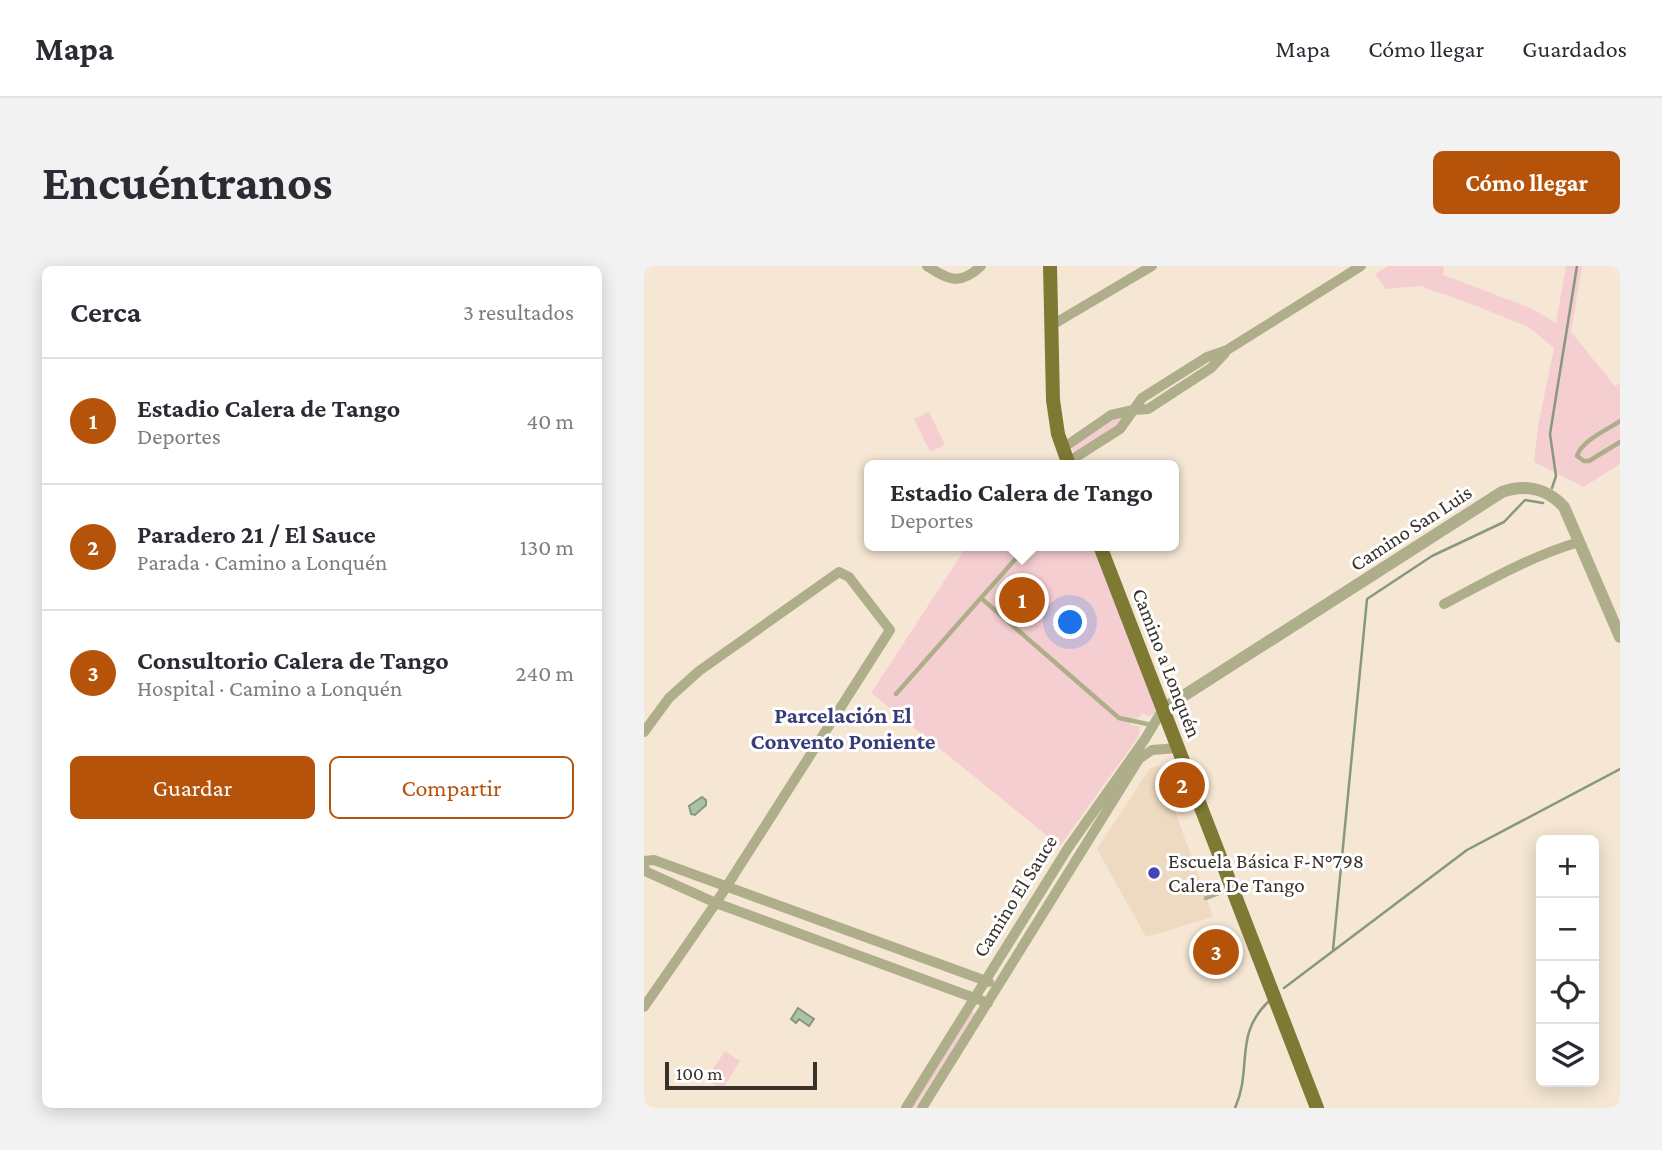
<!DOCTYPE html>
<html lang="es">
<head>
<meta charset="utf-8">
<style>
	:root { --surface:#fff; --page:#f2f2f3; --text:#2b2b33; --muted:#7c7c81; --line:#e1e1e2; --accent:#b45309 }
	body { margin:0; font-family:"Crimson Pro",serif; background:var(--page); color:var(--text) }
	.controls { position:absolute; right:21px; bottom:21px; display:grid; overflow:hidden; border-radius:10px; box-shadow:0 4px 18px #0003 }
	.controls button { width:63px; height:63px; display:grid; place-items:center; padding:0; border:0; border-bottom:2px solid var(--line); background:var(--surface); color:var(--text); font:35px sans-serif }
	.scale { position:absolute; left:21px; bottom:18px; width:152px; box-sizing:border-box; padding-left:7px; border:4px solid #38322b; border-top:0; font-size:19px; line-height:24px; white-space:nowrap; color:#38322b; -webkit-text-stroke:5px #fff; paint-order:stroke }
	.you { position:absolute; left:427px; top:357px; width:24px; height:24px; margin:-18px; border:5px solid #fff; border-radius:50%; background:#1a73e8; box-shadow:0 0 0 10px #1a73e833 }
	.badge { display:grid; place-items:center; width:46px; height:46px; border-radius:50%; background:var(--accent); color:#fff; font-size:23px; font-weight:700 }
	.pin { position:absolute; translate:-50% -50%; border:4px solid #fff; box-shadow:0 2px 7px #0006 }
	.popup { position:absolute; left:220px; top:194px; width:315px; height:91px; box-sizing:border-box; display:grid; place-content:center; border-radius:10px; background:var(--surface); filter:drop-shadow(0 2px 5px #0005); font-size:23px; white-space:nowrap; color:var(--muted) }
	.popup b { font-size:26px; color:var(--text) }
	.popup::after { content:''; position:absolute; left:50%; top:100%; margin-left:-14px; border:14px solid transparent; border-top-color:var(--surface) }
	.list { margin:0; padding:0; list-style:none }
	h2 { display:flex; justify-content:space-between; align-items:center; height:91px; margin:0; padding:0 28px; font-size:30px }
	h2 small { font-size:23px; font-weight:400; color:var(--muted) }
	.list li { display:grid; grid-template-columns:46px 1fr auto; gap:21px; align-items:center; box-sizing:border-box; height:126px; padding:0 28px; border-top:2px solid var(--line) }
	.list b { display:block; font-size:26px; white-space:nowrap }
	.list p { margin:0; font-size:23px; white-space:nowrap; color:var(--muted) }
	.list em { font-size:23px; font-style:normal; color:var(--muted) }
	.actions { display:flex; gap:14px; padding:21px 28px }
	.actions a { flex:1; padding:16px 0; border:2px solid var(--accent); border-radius:10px; text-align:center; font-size:24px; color:var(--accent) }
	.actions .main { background:var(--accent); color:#fff }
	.icon { flex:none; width:38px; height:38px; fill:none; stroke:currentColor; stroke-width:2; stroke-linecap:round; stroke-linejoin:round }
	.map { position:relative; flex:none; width:976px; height:842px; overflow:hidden; border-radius:10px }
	header { display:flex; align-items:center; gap:42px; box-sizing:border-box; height:98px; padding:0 35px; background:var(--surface); border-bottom:2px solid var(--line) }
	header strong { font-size:33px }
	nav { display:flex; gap:38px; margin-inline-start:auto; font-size:24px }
	.intro { display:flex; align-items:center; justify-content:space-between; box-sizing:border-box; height:168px; padding:0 42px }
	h1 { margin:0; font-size:49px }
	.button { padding:18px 32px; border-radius:10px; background:var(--accent); color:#fff; font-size:24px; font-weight:700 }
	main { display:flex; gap:42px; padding:0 42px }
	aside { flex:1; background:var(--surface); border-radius:10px; box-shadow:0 4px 18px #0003 }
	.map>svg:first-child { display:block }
</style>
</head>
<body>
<header>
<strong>Mapa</strong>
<nav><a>Mapa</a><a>Cómo llegar</a><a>Guardados</a></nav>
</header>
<div class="intro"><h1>Encuéntranos</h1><a class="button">Cómo llegar</a></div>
<main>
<aside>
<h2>Cerca<small>3 resultados</small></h2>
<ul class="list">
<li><span class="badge">1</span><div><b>Estadio Calera de Tango</b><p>Deportes</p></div><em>40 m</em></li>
<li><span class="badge">2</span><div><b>Paradero 21 / El Sauce</b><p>Parada · Camino a Lonquén</p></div><em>130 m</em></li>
<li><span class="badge">3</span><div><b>Consultorio Calera de Tango</b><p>Hospital · Camino a Lonquén</p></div><em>240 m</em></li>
</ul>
<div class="actions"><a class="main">Guardar</a><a>Compartir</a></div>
</aside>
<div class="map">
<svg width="976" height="842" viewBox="0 0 976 842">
	<rect width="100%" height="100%" fill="#f6e7d4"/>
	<path fill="#eedac0" d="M515 500 569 651 502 671 453 583 506 502Z"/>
	<path fill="#f5ced2" d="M744 0H800L799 9 887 42 912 57 922 0H938L927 66 971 120 976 117V198L940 221 890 196 894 160 910 82 886 62 833 40 776 20 742 23 731 8Z
		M285 146 301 179 286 186 270 153Z
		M484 148 475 161 432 188 426 180 469 153Z
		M323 280H449L511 441V448L503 450 499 447 494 452 487 453 486 459 496 460 495 470 416 580 227 427Z
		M326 744 331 747 271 842H265Z
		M81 785 96 795 78 824 62 813Z"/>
	<path fill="#abc2a4" stroke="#889780" stroke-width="2" d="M58 531 62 534V539L51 549 47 548 45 540Z
		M154 742 170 753 165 760 155 753 152 757 147 753Z"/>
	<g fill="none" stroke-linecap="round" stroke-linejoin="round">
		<path stroke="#889780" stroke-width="2.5" d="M908 222 912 210 906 168 933 0
			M689 684 723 333 788 290 860 256 881 234 899 237
			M640 722 823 584 976 503
			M591 842C609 802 589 769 625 735"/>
		<path stroke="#afae8a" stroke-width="4.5" d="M976 155C963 164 937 175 933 190L940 195H945L976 176
			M337 332 475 452 508 459
			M252 428 383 280
			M562 632 586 623"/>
		<path stroke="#afae8a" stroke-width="10" d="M283 0C305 14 316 20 337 0
			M408 59 508 0
			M419 182 467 149 489 144 504 143 567 102 581 87
			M424 196 476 163 498 132 563 91 583 84 717 0
			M800 338C844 315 887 290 935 276
			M0 466 25 432 55 405 195 306 205 311 246 364 72 637 0 741
			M0 595 10 594 345 716
			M0 602 3 606 72 637 344 737
			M262 842 424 582 501 473 519 443
			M278 842 495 493 508 484 534 482"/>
		<path stroke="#afae8a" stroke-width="12" d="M519 443 858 226C881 218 903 222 920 241L976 371"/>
		<path stroke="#7e7a34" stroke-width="14" d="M406 0 409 134 414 168 425 199
			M456 280 673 842"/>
	</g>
	<circle fill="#4544b9" stroke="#fff" stroke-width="2.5" cx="510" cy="607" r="7"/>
	<g text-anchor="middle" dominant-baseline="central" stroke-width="6" stroke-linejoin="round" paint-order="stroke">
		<g font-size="21" fill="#38322b" stroke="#fff">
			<text transform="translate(767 262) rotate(-33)">Camino San Luis</text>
			<text transform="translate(523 397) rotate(69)">Camino a Lonquén</text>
			<text transform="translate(371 630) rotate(-58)">Camino El Sauce</text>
		</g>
		<g font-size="21" fill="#38322b" stroke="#fff" text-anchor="start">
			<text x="524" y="595">Escuela Básica F-N°798<tspan x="524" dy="24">Calera De Tango</tspan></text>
		</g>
		<g font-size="23" font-weight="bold" fill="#383d79" stroke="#fff">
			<text x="199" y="449">Parcelación El<tspan x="199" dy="26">Convento Poniente</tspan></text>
		</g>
	</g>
</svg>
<div class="controls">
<button>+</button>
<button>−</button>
<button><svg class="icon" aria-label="locate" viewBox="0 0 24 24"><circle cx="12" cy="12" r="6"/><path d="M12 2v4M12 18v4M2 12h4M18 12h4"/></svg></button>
<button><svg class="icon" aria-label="layers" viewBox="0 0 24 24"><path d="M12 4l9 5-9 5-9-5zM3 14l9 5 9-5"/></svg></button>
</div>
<div class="scale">100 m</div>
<div class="you"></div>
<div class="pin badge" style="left:378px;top:334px">1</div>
<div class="popup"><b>Estadio Calera de Tango</b>Deportes</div>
<div class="pin badge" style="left:538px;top:519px">2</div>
<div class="pin badge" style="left:572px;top:686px">3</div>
</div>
</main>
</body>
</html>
